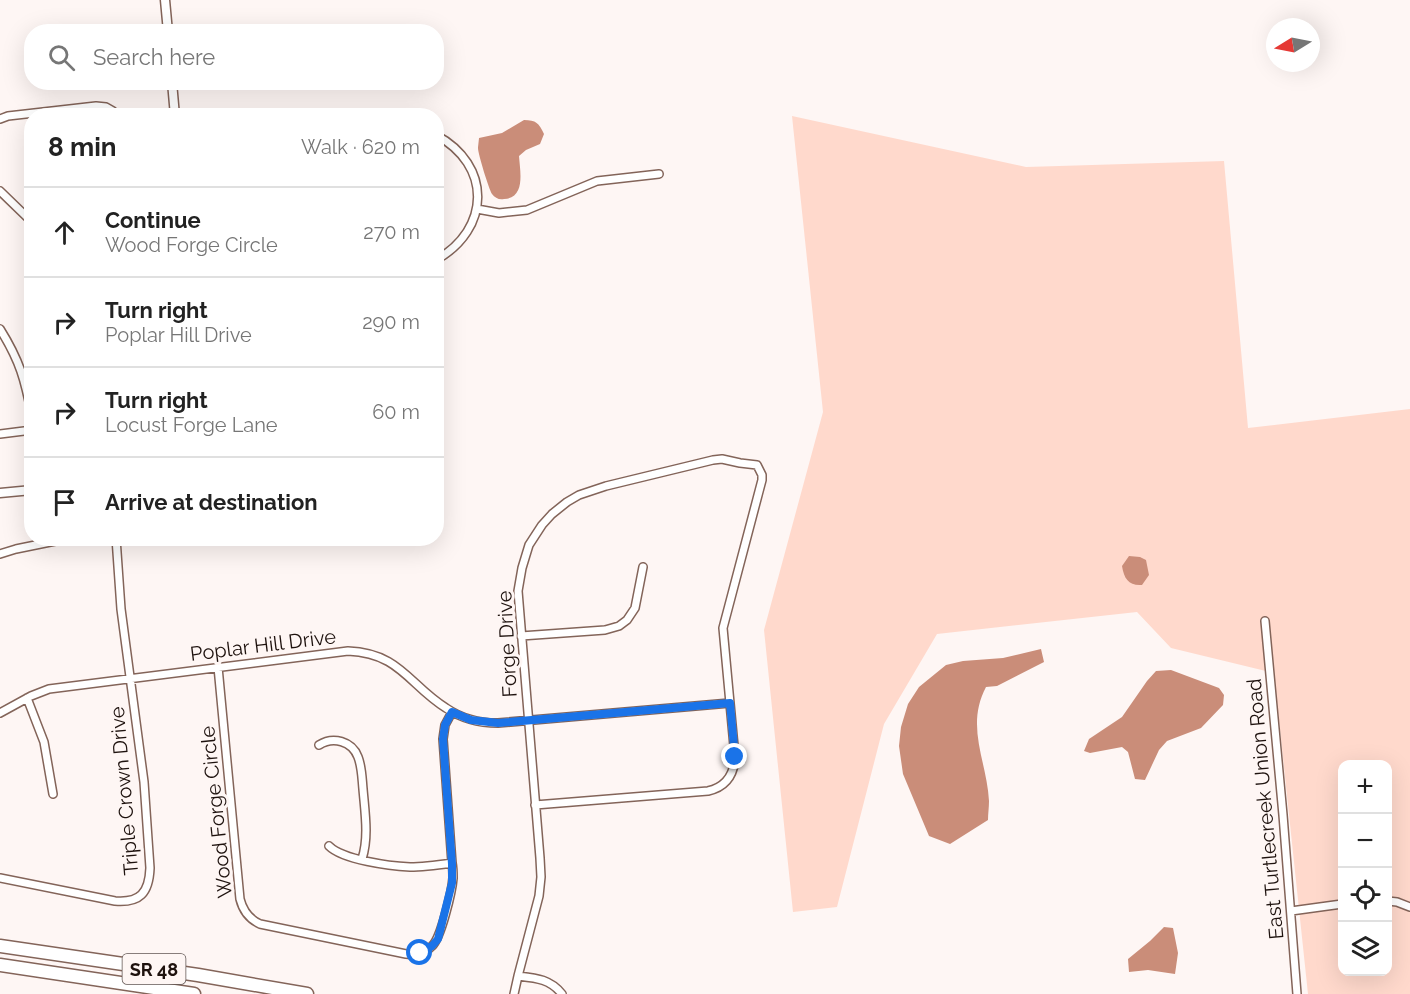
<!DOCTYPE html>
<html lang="en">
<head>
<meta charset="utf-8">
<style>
	:root { --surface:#fff; --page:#f6f6f6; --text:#222; --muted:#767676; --line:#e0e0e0 }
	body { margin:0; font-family:Raleway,sans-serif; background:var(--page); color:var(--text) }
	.controls { position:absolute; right:18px; bottom:18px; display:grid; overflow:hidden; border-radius:12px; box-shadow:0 6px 24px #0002 }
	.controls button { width:54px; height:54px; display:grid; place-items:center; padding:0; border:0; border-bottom:2px solid var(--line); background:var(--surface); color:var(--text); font:30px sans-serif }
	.compass { position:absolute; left:1266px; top:18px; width:54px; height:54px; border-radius:50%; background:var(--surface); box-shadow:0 6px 24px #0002; rotate:260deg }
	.stop { position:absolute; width:18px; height:18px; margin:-14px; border:4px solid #1a73e8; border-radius:50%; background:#fff }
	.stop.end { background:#1a73e8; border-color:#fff; box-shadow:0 2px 6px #0008 }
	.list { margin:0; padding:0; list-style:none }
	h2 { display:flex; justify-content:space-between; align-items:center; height:78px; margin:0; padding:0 24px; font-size:26px }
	h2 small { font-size:20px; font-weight:400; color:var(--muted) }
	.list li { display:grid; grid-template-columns:39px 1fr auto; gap:18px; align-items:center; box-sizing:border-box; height:90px; padding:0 24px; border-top:2px solid var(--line) }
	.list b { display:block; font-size:22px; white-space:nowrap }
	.list p { margin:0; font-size:20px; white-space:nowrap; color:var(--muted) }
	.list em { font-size:20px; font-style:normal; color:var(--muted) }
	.icon { flex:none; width:33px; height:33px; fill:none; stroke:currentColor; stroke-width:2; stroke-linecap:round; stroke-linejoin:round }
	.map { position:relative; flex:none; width:1410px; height:994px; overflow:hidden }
	.search { position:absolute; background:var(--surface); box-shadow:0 6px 24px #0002; left:24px; top:24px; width:420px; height:66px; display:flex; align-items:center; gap:15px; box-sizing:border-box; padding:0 21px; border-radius:24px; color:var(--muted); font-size:22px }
	.panel { position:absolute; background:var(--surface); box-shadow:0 6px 24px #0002; left:24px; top:108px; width:420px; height:438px; border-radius:24px }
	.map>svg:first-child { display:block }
</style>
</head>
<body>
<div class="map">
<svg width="1410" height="994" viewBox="0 0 1410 994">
	<rect width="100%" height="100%" fill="#fef6f4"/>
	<path fill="#ffd9cc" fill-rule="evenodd" d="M792 116 1026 167 1224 161 1248 428 1410 409V994H1308L1274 673 1171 648 1137 612 937 634 884 724 837 907 793 912 764 630 823 412ZM1342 764H1388V972H1342Z"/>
	<path fill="#ca8d79" d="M524 120C536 120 539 123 544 134L540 144 526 150 519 156C520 171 526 198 504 199 499 200 495 198 492 194 489 189 478 154 478 148 478 147 479 139 479 138L502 133Z
		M1129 556 1140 557 1146 560 1149 575 1142 585C1129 586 1124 579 1122 566Z
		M1041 649 1044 662 997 686 986 687C965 727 987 761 989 801 989 807 988 814 988 820L950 844 929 836 903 774 899 746 901 727 908 704 919 687 946 665 963 661 1003 658Z
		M1171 670 1219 688 1224 695 1223 705 1201 728 1167 741 1159 750 1145 780 1135 779 1128 752 1122 747 1090 753 1084 751 1089 739 1122 717 1147 681 1156 671Z
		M1164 927 1173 928 1178 953 1175 974 1148 970 1129 972 1128 959 1150 941Z"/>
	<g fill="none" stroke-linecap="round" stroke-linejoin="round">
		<defs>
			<path id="minor" d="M0 119 8 116 96 106 106 107 113 111
				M436 135C492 165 491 229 436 260
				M0 191 32 222
				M477 209 499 213 527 210 597 181 659 174
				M0 329C20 361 25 380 32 416
				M0 434 32 430
				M0 554 16 549 70 538
				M1265 621 1283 815 1297 994
				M521 636 605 630 619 626 627 620 635 608 643 567
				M218 667 240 899C243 911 249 919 260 924L406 954C416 955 425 954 432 946 441 938 452 891 453 878 453 873 453 868 452 863L443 739 445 725 452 712
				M27 698 44 742 53 794
				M0 713 31 696 49 689 348 651C400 653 409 685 446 708 462 719 479 723 498 723L730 703
				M319 745C333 736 352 741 358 757 362 767 362 779 363 789 365 813 369 837 362 859
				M329 846C343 860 390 866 410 867 424 867 438 865 452 863
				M0 878 115 901C140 903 149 893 150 868L144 782 121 609 116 538
				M1388 901 1397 902 1410 907
				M1291 911 1342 904
				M518 976C536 978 550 979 562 994
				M514 994 518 976 539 896 541 877 540 858 518 591 522 568 529 545 542 525 552 514 567 502 579 495 606 486 713 460 722 459 740 463 757 465 762 475V480L723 628 735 757C734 775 726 787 708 791L535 805"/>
			<path id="tertiary" d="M165 0 168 32
				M172 82 175 116
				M0 493 32 490"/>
			<path id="trunk" d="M0 946 198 975 307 994
				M0 965 194 994"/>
		</defs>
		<use href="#minor" stroke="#836459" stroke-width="10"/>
		<use href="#tertiary" stroke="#836459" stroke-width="11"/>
		<use href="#trunk" stroke="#836459" stroke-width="15"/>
		<use href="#minor" stroke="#fff" stroke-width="7"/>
		<use href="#tertiary" stroke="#fff" stroke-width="8"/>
		<use href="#trunk" stroke="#fff" stroke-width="12"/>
	</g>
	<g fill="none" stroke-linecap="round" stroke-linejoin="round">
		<path stroke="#1a73e8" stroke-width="8" d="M420 953 432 946 438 939 452 883V864L443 739 445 725 452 712 471 720 498 723 730 703 735 757"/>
	</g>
	<g text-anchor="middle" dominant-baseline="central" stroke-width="6" stroke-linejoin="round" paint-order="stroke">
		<rect fill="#fef6f4" stroke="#615653" stroke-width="1.5" x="122.5" y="954" width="63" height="30" rx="4.5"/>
		<g font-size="18" font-weight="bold" fill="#1e120e">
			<text x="154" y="969">SR 48</text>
		</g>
		<g font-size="20" fill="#1e120e" stroke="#fef6f4">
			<text transform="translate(507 644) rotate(-93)">Forge Drive</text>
			<text transform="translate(263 645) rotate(-7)">Poplar Hill Drive</text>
			<text transform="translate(124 791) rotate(-95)">Triple Crown Drive</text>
			<text transform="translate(1265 809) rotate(-95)">East Turtlecreek Union Road</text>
			<text transform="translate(216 812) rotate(-96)">Wood Forge Circle</text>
		</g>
	</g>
</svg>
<div class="controls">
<button>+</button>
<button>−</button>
<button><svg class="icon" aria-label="locate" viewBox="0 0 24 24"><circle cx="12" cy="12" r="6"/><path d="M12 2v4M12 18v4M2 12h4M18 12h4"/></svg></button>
<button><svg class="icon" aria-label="layers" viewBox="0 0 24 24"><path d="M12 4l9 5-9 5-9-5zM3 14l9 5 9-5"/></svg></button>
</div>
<svg class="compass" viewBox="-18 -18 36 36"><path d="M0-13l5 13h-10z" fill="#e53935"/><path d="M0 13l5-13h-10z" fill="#767676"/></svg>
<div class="stop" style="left:420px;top:953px"></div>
<div class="stop end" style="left:735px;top:757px"></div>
<div class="search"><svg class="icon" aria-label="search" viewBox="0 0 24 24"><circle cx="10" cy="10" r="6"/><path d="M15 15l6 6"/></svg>Search here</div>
<section class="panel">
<h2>8 min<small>Walk · 620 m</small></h2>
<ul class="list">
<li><svg class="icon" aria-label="ahead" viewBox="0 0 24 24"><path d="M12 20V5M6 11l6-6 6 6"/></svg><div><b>Continue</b><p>Wood Forge Circle</p></div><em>270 m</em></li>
<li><svg class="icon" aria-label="right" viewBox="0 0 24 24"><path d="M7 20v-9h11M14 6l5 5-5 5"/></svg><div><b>Turn right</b><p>Poplar Hill Drive</p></div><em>290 m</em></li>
<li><svg class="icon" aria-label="right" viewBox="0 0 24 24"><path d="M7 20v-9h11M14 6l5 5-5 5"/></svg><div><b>Turn right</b><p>Locust Forge Lane</p></div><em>60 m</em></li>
<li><svg class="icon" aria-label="arrive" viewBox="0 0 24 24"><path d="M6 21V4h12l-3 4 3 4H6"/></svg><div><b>Arrive at destination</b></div></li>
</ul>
</section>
</div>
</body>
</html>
